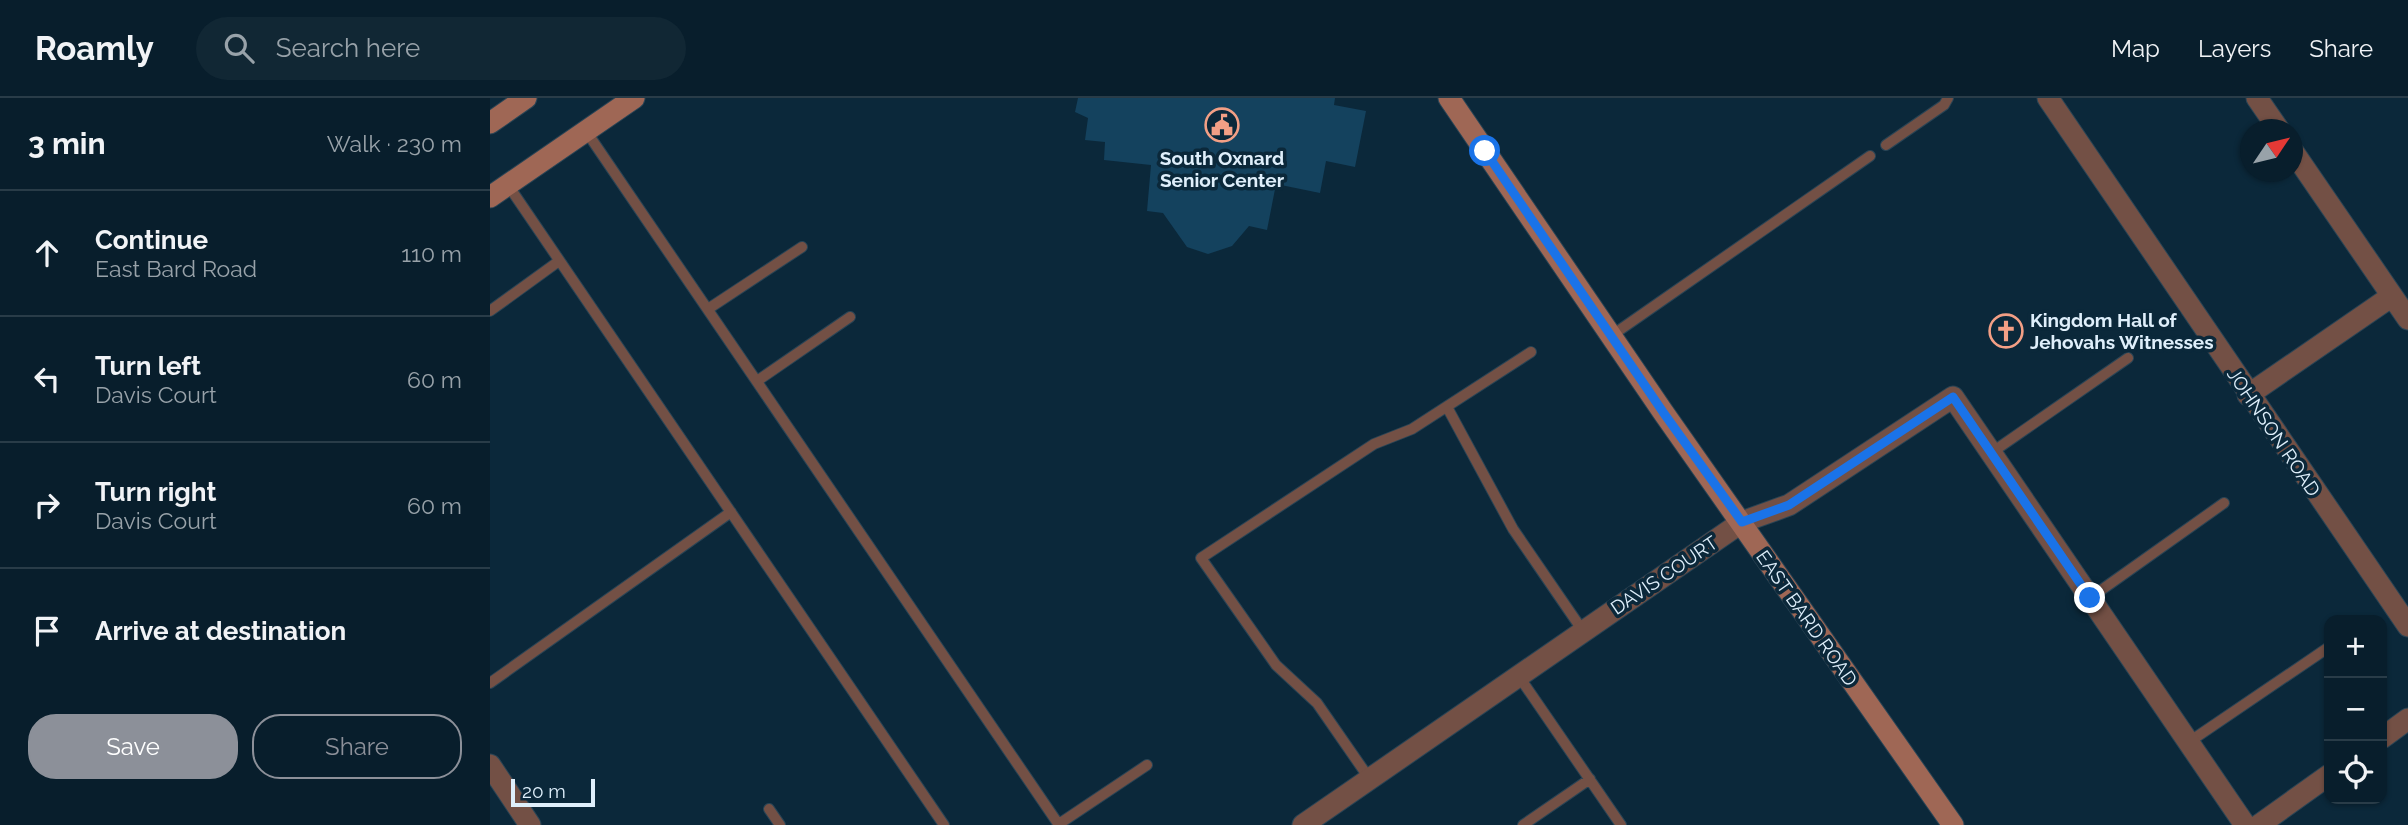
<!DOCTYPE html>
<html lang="en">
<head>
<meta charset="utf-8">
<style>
	:root { --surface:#081e2c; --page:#112734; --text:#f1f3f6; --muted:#98a2a9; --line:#293c48; --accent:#8c9099 }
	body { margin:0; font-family:Raleway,sans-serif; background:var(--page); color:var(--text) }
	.controls { position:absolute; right:21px; bottom:21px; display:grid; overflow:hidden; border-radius:14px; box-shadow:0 2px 5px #0004 }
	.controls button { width:63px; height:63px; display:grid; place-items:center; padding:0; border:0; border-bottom:2px solid var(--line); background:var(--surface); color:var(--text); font:35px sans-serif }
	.compass { position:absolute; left:1750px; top:21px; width:63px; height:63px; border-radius:50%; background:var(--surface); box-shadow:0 2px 5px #0004; rotate:55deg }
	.scale { position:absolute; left:21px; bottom:18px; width:84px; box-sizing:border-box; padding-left:7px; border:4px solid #dfeffb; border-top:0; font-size:19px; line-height:24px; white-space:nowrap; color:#dfeffb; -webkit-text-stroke:5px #0b283a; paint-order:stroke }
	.stop { position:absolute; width:21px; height:21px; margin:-16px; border:5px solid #1a73e8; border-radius:50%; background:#fff }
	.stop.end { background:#1a73e8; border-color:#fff; box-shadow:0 2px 7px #0008 }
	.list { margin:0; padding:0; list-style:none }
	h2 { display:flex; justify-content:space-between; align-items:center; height:91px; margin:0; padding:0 28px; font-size:30px }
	h2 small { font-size:23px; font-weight:400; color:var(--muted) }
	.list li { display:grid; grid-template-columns:46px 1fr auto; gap:21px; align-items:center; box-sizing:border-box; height:126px; padding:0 28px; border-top:2px solid var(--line) }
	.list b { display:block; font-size:26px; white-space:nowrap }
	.list p { margin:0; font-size:23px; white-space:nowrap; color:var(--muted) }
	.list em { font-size:23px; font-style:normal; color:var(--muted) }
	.actions { display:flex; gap:14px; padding:21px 28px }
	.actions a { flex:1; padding:16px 0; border:2px solid var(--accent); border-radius:28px; text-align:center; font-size:24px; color:var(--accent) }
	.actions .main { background:var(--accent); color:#fff }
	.icon { flex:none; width:38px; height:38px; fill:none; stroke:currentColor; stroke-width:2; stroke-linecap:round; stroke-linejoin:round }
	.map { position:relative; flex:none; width:1918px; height:727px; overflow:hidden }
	header { display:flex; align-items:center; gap:42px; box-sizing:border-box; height:98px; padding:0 35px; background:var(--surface); border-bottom:2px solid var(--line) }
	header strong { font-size:33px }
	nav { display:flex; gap:38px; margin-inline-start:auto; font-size:24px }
	.search { width:490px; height:63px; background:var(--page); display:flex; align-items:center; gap:18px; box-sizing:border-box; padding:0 24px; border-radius:38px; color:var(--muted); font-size:26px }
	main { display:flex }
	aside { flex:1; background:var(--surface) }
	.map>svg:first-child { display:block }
</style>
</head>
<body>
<header>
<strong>Roamly</strong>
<div class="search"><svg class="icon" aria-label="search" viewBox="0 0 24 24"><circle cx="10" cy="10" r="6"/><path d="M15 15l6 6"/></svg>Search here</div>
<nav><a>Map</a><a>Layers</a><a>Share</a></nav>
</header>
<main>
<aside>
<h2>3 min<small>Walk · 230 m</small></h2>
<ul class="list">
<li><svg class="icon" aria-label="ahead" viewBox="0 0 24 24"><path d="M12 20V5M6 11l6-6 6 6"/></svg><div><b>Continue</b><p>East Bard Road</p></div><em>110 m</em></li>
<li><svg class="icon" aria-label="left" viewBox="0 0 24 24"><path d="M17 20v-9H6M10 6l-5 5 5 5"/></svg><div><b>Turn left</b><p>Davis Court</p></div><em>60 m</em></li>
<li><svg class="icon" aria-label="right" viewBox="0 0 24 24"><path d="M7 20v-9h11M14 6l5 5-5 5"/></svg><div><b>Turn right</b><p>Davis Court</p></div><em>60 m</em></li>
<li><svg class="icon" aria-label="arrive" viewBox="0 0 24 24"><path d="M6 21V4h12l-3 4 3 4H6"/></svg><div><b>Arrive at destination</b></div></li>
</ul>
<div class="actions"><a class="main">Save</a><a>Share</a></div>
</aside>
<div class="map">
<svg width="1918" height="727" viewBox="0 0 1918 727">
	<rect width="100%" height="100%" fill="#0b283a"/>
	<path fill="#14425e" d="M588 0H845L844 7 876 13 865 69 836 63 830 95 786 86 777 132 759 128 742 148 718 156 697 149 673 115 657 113 661 67 614 62 615 44 595 42 598 20 585 14Z"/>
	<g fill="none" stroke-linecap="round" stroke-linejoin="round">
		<defs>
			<path id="lane" d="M96 33 569 727
				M1396 47 1454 7 1458 0
				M18 87 454 727
				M218 211 312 149
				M0 213 69 163
				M1121 238 1380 58
				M267 283 360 219
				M957 309 1023 431 1093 533
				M1501 355 1638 260
				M1600 500 1734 405
				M1028 577 1131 727
				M0 585 241 414
				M1699 644 1839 549
				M879 680 827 605 786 567 711 460 884 346 922 331 1041 254
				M279 711 290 727
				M569 726 657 667
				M1033 727 1100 681"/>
			<path id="street" d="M1558 0 1918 528
				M1767 0 1789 32
				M1802 52 1918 221
				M1758 297 1902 198
				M1892 640 1918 621
				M0 667 40 727
				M813 727 1252 424 1299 407 1463 299 1755 727
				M1769 727 1839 677"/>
			<path id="secondary" d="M959 0 1173 314 1463 727
				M0 25 36 0
				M0 99 144 0"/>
		</defs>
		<use href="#lane" stroke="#294455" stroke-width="12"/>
		<use href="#street" stroke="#294455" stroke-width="23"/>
		<use href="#secondary" stroke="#294455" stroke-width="23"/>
		<use href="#lane" stroke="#735045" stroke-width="10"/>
		<use href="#street" stroke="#735045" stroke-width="21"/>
		<use href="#secondary" stroke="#9f6755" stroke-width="21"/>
	</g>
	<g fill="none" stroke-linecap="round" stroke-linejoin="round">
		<path stroke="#1a73e8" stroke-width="9" d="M995 53 1173 314 1252 424 1299 407 1463 299 1600 500"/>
	</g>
	<defs>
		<symbol id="civic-ring" viewBox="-11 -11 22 22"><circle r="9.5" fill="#0b283a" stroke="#f39f85" stroke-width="1.5"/><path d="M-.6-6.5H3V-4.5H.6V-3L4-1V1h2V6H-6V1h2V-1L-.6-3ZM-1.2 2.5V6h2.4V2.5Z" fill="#f39f85"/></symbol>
		<symbol id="church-ring" viewBox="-11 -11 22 22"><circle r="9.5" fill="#0b283a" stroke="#f39f85" stroke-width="1.5"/><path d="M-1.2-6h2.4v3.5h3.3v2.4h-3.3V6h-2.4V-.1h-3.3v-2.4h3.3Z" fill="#f39f85"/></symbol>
	</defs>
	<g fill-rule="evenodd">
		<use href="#civic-ring" x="713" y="8" width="38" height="38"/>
		<use href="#church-ring" x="1497" y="214" width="38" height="38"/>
	</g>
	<g text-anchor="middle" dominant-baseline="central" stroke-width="7" stroke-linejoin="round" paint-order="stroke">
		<g font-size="19" font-weight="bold" fill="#dfeffb" stroke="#0b283a">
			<text x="732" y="60">South Oxnard<tspan x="732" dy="22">Senior Center</tspan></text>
			<text x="1540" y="222" text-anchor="start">Kingdom Hall of<tspan x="1540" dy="22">Jehovahs Witnesses</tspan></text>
		</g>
		<g font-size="19" fill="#dfeffb" stroke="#0b283a">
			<text transform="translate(1784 334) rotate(56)">JOHNSON ROAD</text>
			<text transform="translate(1174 477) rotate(-34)">DAVIS COURT</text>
			<text transform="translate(1317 520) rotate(55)">EAST BARD ROAD</text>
		</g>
	</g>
</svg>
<div class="controls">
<button>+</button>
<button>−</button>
<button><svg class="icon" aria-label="locate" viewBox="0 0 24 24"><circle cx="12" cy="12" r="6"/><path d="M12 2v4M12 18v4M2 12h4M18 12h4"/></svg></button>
</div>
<svg class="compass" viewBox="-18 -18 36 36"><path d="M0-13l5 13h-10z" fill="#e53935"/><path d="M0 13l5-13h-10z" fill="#98a2a9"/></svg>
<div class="scale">20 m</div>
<div class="stop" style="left:995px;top:53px"></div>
<div class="stop end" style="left:1600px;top:500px"></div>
</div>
</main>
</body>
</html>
